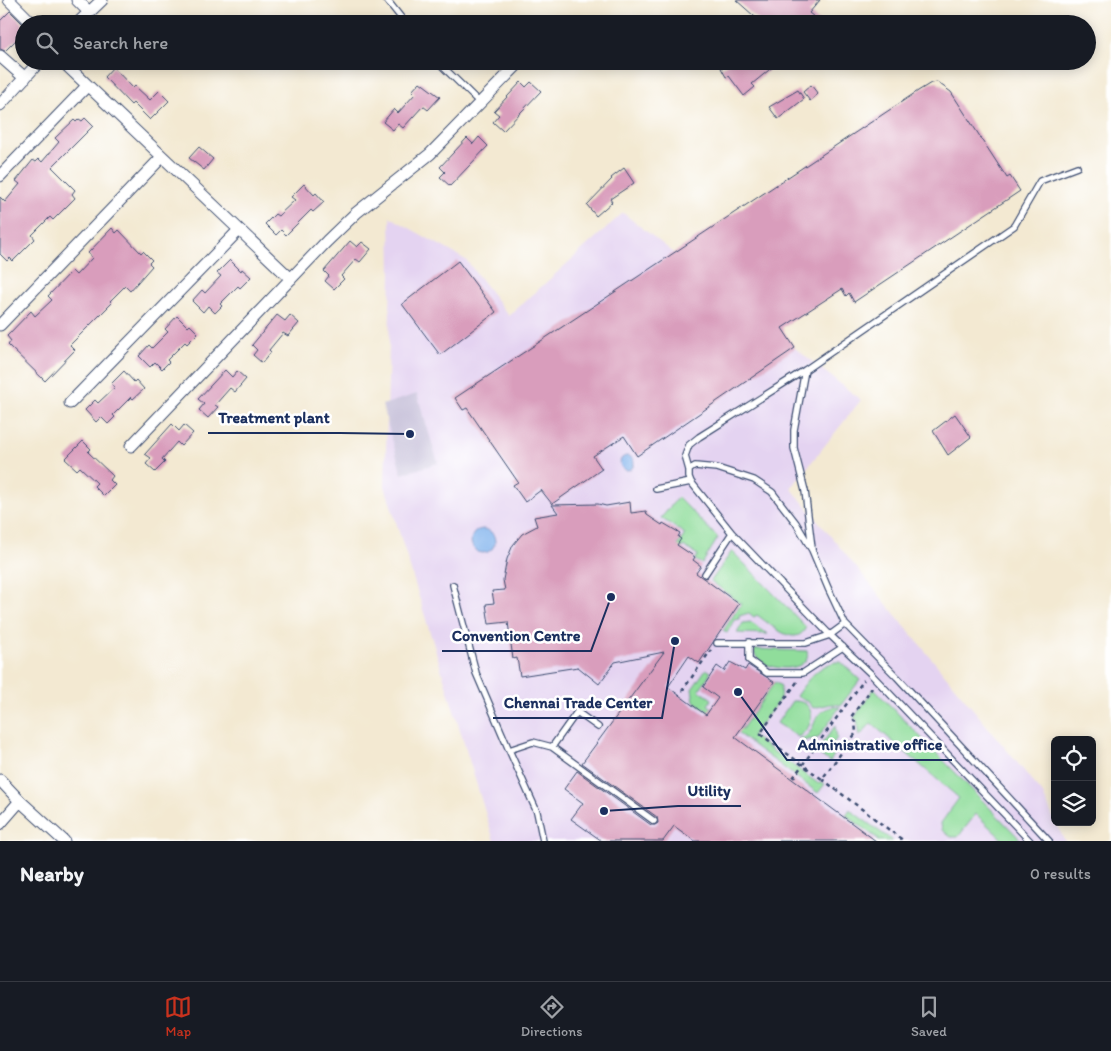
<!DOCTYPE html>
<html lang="en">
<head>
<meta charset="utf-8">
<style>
	:root { --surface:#171b24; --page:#242831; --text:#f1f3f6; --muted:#9ea1a6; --line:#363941; --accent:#c8321e }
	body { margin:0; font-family:Itim,sans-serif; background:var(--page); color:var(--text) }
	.controls { position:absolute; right:15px; bottom:15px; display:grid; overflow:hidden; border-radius:8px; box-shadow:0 2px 12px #0003 }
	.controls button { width:45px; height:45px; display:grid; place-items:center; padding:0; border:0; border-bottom:1px solid var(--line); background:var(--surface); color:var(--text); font:25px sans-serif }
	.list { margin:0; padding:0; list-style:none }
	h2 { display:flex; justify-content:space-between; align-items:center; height:65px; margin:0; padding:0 20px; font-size:21px }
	h2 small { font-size:16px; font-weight:400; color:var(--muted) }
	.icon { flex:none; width:28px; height:28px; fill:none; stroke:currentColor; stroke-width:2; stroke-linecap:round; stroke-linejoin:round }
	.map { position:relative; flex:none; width:1111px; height:841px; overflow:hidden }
	.search { position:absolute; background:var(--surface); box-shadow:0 2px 12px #0003; left:15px; right:15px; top:15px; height:55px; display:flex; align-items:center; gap:12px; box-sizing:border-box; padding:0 18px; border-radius:28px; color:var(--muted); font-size:19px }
	.sheet { height:140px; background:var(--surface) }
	nav { display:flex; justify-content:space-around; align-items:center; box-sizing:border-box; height:70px; border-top:1px solid var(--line); background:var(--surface); font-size:14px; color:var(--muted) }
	nav a { display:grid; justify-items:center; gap:2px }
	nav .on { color:var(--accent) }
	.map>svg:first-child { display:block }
</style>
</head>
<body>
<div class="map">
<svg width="1111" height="841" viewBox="0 0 1111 841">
	<rect width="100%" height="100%" fill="#fff"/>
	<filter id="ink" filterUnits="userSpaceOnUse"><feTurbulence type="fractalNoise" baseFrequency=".02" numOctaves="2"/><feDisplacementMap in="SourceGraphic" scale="10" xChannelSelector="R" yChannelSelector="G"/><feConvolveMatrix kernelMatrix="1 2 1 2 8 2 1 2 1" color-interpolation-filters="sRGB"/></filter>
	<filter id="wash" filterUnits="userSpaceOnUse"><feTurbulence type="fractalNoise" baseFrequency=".0096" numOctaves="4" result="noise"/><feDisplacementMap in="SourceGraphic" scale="20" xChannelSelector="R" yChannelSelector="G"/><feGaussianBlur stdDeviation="1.12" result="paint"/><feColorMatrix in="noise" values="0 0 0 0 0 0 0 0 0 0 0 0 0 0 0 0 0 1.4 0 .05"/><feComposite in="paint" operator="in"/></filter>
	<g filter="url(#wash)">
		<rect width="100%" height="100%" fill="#f3e9d2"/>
		<path fill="#e4d3f1" d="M623 213 861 400 791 488 1043 794 1055 822 1065 841H494L385 486 391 274 390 217 466 260 509 316Z"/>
		<path fill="#c6c0d9" d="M417 394 438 463 402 474 382 405Z"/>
		<path fill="#90dd9b" stroke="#56867c" d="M678 497 718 538 702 564 695 560 698 555 683 546 681 550 677 547 685 534 661 518Z
			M732 551 806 627C796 650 769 623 757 615L754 617 749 613 739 616V619L734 620 727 633 723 631 741 604 711 581Z
			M750 622 768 634 737 633 743 623Z
			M755 649 807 651C813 674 761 673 754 653Z
			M835 662H841L860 680 841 705 831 704 813 708 808 702 796 696C807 681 816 667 835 662Z
			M706 669 711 672 699 690 712 699 708 705 742 729 775 682 781 686 780 699 752 736 819 784 821 782 825 784 818 793 694 701 692 689Z
			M874 689 1022 841H1004L976 814 958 837H951L942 830 941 823 959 798 871 723 860 736 857 720 854 718Z
			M792 701C815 699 818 725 798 737L777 723Z
			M832 707H840L818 738 803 741 799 739C819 735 808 713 832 707Z
			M835 726 837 738 828 750 834 755 830 762 816 752Z
			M850 809V810L893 841H877L878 839 846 815Z"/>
		<path fill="#81b3ed" stroke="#4e71a6" d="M620 463a7 7 0 1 1 14 0a7 7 0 1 1-14 0Z
			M471 541a12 12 0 1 1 24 0a12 12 0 1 1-24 0Z"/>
		<g id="blocks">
			<path fill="#d99dbc" d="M736 0H820L809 13 823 24H763Z
				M10 11 24 25V48L16 40 5 51 0 49V21Z
				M731 61H780L752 84 755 87 744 96 729 76 726 77 721 68Z
				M113 67 133 88 135 86 150 100 159 91 169 101 150 120 133 103 131 105 104 77Z
				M420 82 440 97 428 110 423 106 403 128 398 124 393 130 383 122 394 109 398 113 415 94 412 91Z
				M521 82 526 87 531 82 541 91 503 131 493 122 499 115 494 111Z
				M937 82 951 92 1007 178 1010 176 1020 191 854 302 849 293 846 296 842 289 782 328 795 348 637 456 624 436 593 456 602 469 552 504 541 490 525 502 513 485 518 482 467 408 463 410 455 398 918 91 931 83Z
				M811 85 818 94 810 101 803 92Z
				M798 90 804 99 778 119 769 107Z
				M85 118 93 126 52 167 75 190 72 194 75 198 53 220 50 217 32 235 35 239 13 261 10 258 7 261 0 254V197L5 202 20 184 16 181 33 160 36 162 39 159 42 162 59 142 55 138 74 120 76 122 79 119 82 121Z
				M479 137 488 146 450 186 440 177 445 172 440 167 467 138 473 144Z
				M199 147 213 159 204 170 189 158Z
				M624 168 634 183 610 199 612 202 596 216 587 205 612 179 611 178Z
				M304 184 314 195 316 193 324 202 313 212 311 210 286 235 281 230 276 235 265 224 275 214 278 216 295 200 291 197Z
				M112 228 116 233 119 230 141 253 143 251 152 260 149 263 152 266 130 291 125 286 110 301 112 303 70 345 75 350 45 381 8 345 11 341 7 336 31 311 35 316 52 300 48 296 72 271 76 275 92 258 88 253Z
				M350 241 357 247 362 242 371 249 360 262 356 259 341 276 344 279 334 289 325 281 329 276 324 271Z
				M230 260 241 271 242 269 251 277 240 288 238 286 220 304 222 306 215 313 208 306 203 312 192 301 202 290 205 293 221 276 217 273Z
				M458 261 496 312 440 355 402 304Z
				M277 315 285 321 290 315 299 323 288 336 283 333 269 350 271 352 262 363 253 355 257 350 252 345Z
				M177 316 188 327 190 325 198 333 187 344 185 342 167 360 169 362 162 369 155 362 150 367 139 356 149 345 152 348 168 332 165 329Z
				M225 370 232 377 237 371 246 379 235 392 230 388 215 405 218 407 208 418 199 410 204 404 198 399Z
				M124 371 134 382 136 380 144 389 133 399 131 397 113 415 115 417 108 424 101 417 96 422 85 410 95 400 98 403 115 387 111 384Z
				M955 414 971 437 948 455 933 431Z
				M172 424 179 431 184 425 193 433 181 446 177 442 162 459 165 462 155 472 146 464 151 458 145 454Z
				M83 441 91 449 88 452 113 476 110 480 115 485 104 496 94 486 97 483 80 467 77 470 65 459Z
				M630 502 631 513 646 511 647 515 662 525 663 523 680 533 678 537 681 539 677 545 695 557 693 560 701 566 696 573 739 604 699 663 689 656 668 687 706 715 718 698 703 687 717 666 724 671 730 662 745 670 748 665 774 682 735 737 876 841H695L674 826 663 841H602L571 819 583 803 564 789 577 771 651 825H655L658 823 657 817 582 763 664 652 615 662 599 684 578 667 520 676 517 658 513 659 508 622 489 624 486 604 494 603 492 591 505 590 503 580 507 559 513 545 522 534 537 526 534 517 558 513 552 505 598 504 606 506Z"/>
		</g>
	</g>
	<g filter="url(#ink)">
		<use href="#blocks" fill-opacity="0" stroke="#3b4b6f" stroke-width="1"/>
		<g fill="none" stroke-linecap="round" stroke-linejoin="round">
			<defs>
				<path id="service" d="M387 0 406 24
					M437 61 480 103
					M805 370 794 430V448L805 491 812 548
					M689 470 695 466 717 468 754 480 772 492 796 523 812 550 828 588 845 624 897 677 1049 841
					M656 489 691 482
					M705 574 732 533
					M453 585 476 673 509 750 537 812 543 841
					M749 642V660L767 673H803L843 647
					M717 643H806L830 635 845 624
					M552 747 654 821
					M509 750 533 742 552 747 577 712 598 727
					M1030 841 870 673 830 635 732 533 691 482 689 477V470L685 456 689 445 699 437 805 370 1014 226 1040 181 1077 167"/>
				<path id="minor" d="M9 0 33 24
					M77 0 89 12
					M77 24 102 0
					M0 56 25 78
					M62 61 291 279
					M0 105 40 61
					M0 176 87 86
					M0 325 162 157
					M70 403 239 230
					M131 446 327 241 356 213 430 154 519 63
					M0 780 20 801 64 841
					M0 824 20 801"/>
			</defs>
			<use href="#service" stroke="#3b4b6f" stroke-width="8"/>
			<use href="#minor" stroke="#3b4b6f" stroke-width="13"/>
			<path stroke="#3b4b6f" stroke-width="2.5" stroke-dasharray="4 4" stroke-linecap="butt" d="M797 682 760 734 822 779 856 733 855 722 851 717 872 688
				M682 691 711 650
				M793 778 864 680
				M822 779 904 841"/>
			<use href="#service" stroke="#fff" stroke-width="5.5"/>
			<use href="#minor" stroke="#fff" stroke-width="11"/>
		</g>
	</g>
	<path fill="none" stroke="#1b2f5e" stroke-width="2" d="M410 434L340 433H208M611 597L591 651H442M675 641L662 718H493M738 692L787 760H952M604 811L678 806H741"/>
	<g fill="#1b2f5e" stroke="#fff" stroke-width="2">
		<circle cx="410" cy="434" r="5"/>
		<circle cx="611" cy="597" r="5"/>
		<circle cx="675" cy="641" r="5"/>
		<circle cx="738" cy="692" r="5"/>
		<circle cx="604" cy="811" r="5"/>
	</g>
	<g font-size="16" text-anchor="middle" font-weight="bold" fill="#1b2f5e" stroke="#fff" stroke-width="5" stroke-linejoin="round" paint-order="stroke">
		<text x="274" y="423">Treatment plant</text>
		<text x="516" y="641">Convention Centre</text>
		<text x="578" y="708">Chennai Trade Center</text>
		<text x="870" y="750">Administrative office</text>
		<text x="709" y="796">Utility</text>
	</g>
</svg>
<div class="controls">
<button><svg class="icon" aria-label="locate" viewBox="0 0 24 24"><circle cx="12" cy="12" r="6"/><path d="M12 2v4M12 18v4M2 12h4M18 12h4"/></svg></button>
<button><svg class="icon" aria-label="layers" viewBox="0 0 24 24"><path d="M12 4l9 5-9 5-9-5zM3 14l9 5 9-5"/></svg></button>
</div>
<div class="search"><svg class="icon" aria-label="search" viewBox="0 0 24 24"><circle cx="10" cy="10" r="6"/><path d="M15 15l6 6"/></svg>Search here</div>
</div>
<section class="sheet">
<h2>Nearby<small>0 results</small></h2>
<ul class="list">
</ul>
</section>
<nav>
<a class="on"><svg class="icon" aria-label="map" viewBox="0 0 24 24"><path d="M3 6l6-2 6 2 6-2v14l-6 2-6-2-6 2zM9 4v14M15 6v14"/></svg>Map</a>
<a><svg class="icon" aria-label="directions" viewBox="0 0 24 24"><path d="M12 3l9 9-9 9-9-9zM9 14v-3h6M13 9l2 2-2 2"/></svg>Directions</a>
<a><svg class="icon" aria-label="saved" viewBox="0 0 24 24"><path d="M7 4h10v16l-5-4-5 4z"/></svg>Saved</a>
</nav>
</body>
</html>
